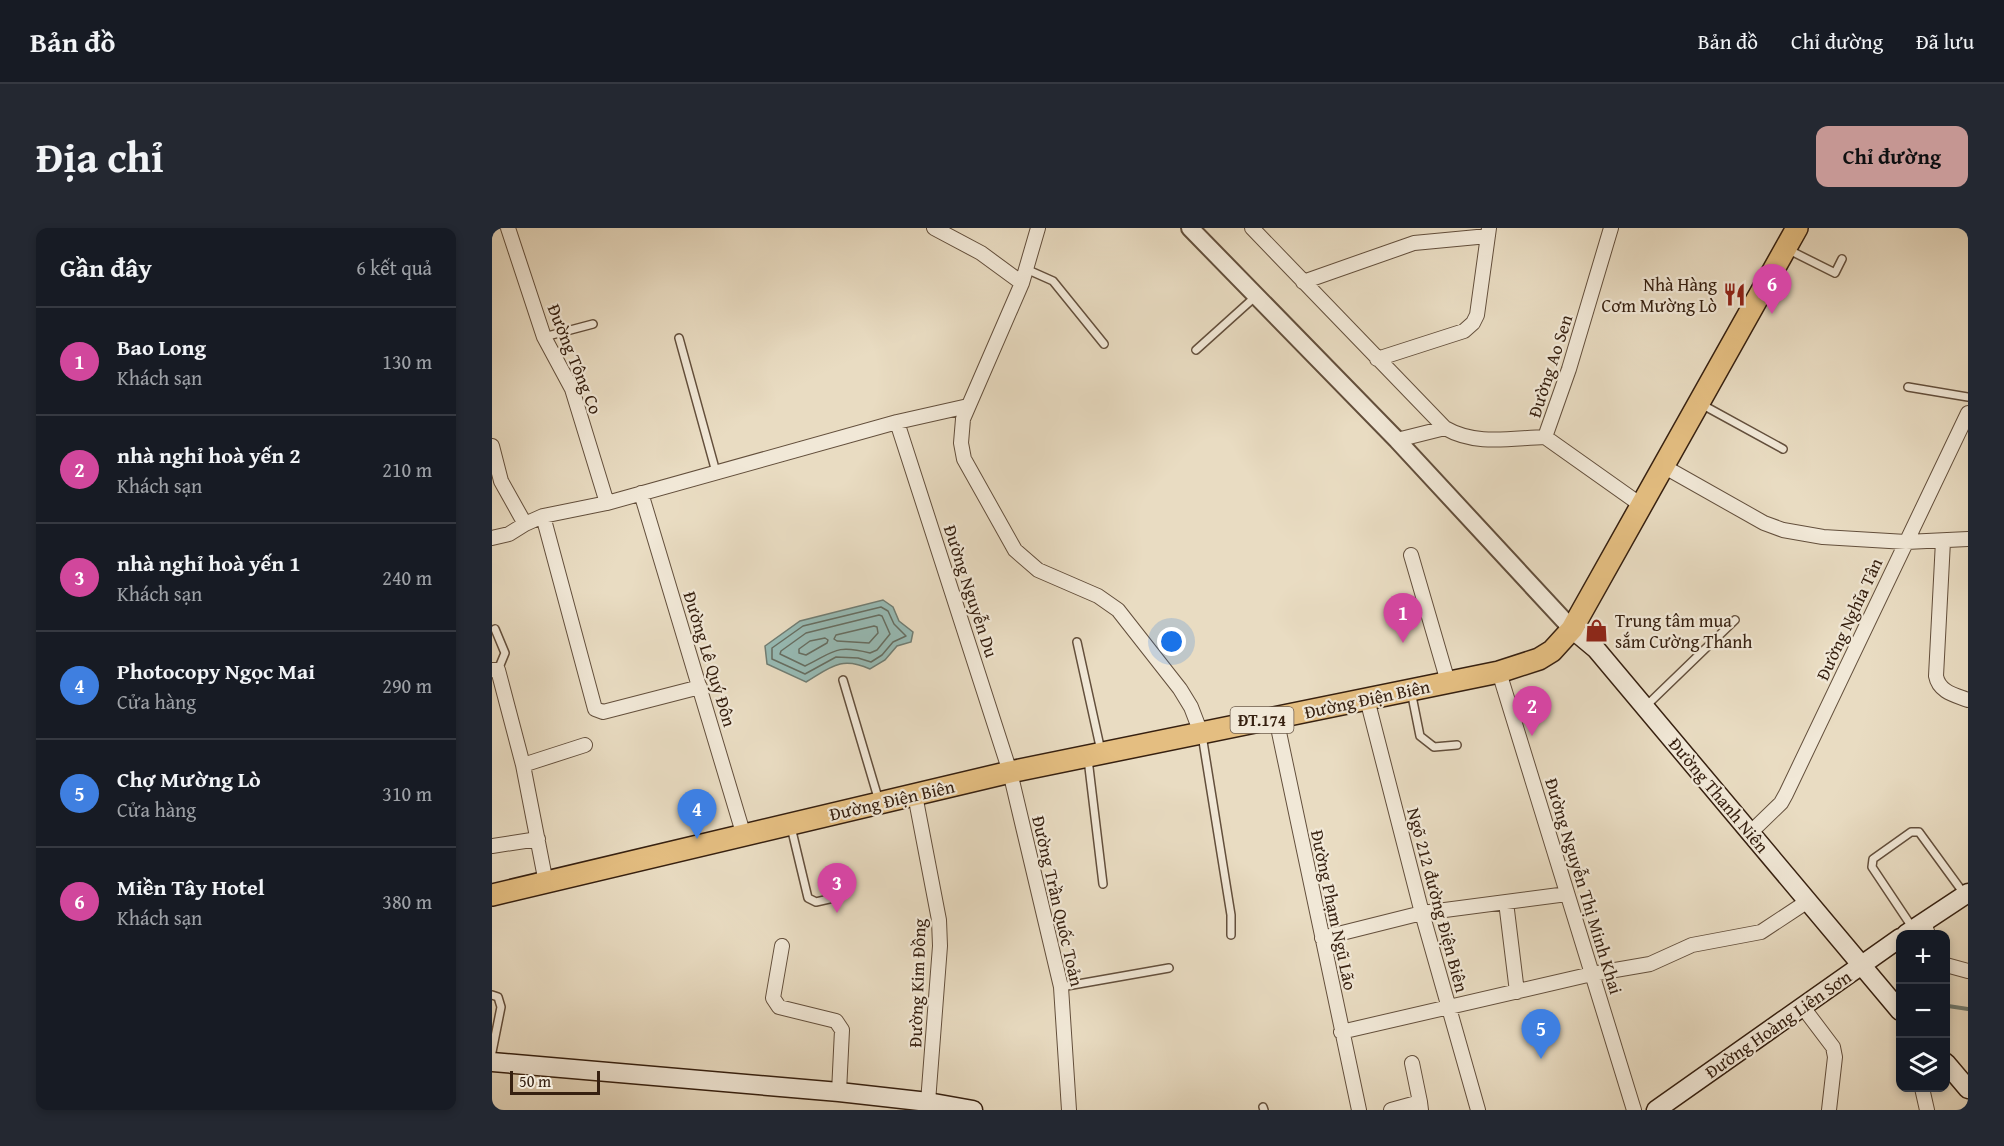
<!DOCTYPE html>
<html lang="vi">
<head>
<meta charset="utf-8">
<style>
	:root { --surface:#171b24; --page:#242831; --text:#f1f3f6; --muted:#9ea1a6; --line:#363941; --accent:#c59692 }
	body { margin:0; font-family:"Gentium Book Plus",serif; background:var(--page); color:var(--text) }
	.controls { position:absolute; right:18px; bottom:18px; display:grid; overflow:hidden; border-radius:12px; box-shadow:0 3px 9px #0003 }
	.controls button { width:54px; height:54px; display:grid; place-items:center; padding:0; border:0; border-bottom:2px solid var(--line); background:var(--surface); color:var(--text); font:30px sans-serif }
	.scale { position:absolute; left:18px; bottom:15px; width:90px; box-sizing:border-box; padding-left:6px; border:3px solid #362010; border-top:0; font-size:16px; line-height:21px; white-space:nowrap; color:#362010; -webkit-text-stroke:4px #f1e8d7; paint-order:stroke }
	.you { position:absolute; left:680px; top:414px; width:21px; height:21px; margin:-15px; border:4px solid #fff; border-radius:50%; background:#1a73e8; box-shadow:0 0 0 9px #1a73e833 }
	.badge { display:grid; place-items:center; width:39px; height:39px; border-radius:50%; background:var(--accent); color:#fff; font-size:20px; font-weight:700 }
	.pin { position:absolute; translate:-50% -50px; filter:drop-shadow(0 2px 3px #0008) }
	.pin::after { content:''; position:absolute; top:32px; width:21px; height:18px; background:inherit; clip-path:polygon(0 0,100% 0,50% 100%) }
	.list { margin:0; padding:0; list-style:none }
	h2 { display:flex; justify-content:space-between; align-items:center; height:78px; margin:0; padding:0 24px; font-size:26px }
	h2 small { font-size:20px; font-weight:400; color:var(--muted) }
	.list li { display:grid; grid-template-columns:39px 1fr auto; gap:18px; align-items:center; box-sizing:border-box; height:108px; padding:0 24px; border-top:2px solid var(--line) }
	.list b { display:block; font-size:22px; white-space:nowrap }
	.list p { margin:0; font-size:20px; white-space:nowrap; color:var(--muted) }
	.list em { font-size:20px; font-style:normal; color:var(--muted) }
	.icon { flex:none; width:33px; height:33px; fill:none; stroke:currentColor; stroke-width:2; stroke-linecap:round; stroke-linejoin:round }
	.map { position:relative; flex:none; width:1476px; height:882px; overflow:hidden; border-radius:12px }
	header { display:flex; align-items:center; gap:36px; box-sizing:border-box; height:84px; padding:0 30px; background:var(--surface); border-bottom:2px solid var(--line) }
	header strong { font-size:28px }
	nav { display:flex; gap:33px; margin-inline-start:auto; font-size:21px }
	.intro { display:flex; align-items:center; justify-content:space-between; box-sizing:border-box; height:144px; padding:0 36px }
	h1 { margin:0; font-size:42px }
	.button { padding:15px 27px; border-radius:12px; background:var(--accent); color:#111; font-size:21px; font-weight:700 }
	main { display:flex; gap:36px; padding:0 36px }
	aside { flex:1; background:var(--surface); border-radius:12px; box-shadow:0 3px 9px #0003 }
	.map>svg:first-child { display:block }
</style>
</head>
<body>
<header>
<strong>Bản đồ</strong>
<nav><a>Bản đồ</a><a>Chỉ đường</a><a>Đã lưu</a></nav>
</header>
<div class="intro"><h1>Địa chỉ</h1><a class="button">Chỉ đường</a></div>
<main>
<aside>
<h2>Gần đây<small>6 kết quả</small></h2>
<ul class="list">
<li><span class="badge" style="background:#d1479c">1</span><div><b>Bao Long</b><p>Khách sạn</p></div><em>130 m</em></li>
<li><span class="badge" style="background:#d1479c">2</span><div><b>nhà nghỉ hoà yến 2</b><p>Khách sạn</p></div><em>210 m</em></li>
<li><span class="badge" style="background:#d1479c">3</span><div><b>nhà nghỉ hoà yến 1</b><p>Khách sạn</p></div><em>240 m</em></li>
<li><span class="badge" style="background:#3f7fe0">4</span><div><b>Photocopy Ngọc Mai</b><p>Cửa hàng</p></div><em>290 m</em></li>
<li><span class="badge" style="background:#3f7fe0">5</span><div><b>Chợ Mường Lò</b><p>Cửa hàng</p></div><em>310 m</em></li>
<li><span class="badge" style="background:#d1479c">6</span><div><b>Miền Tây Hotel</b><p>Khách sạn</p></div><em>380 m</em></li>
</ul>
</aside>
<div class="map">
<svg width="1476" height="882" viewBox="0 0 1476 882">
	<rect width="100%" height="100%" fill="#e9dcc2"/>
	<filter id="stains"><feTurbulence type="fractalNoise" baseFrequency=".00333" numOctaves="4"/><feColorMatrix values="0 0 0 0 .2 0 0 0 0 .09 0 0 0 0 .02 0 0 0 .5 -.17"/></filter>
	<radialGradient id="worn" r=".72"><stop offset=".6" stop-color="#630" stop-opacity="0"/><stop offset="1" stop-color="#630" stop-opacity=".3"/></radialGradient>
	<path fill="#97bbb5" stroke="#707d73" stroke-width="1.5" d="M391 372 401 379 407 393 421 404 419 414 405 418 393 432 378 441C349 428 339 439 314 454L275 436 273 418 308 393Z"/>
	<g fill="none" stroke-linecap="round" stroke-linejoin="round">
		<path stroke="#666e62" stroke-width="1.5" d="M389 379 396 383 402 396 414 408 401 414 390 427 379 434 366 430 344 429 313 446 280 431V420L311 398Z
			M387 387 390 388 398 406 385 422 378 425C343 416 342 424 313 438L288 426 289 423 314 405Z
			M382 398 385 399 386 405 377 415 345 413 342 411 344 407Z
			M333 410 336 412 335 415 314 427 307 425V421L318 413Z"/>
		<path stroke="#707d73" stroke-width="4" d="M1456 778 1476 781"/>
		<defs>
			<path id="service" d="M1295 21 1343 45 1350 31
				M534 41 561 53 612 116
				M52 109 101 96
				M187 110 224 244
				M704 122 764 68
				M1416 159 1476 169
				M1209 176 1291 221
				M3 401 13 425 6 442
				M585 414 609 523
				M351 452 387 573
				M919 463 928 508 942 519 965 517
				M1154 478 1243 392
				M710 507 739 687V707
				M596 531 611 656
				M299 599 316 670 324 674 346 669
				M1420 699 1380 639 1381 631 1419 604H1427L1473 667
				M569 759 677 740
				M0 767 6 769 9 779 0 824
				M771 879 772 882"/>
			<path id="minor" d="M16 0 52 109 80 161 115 275 405 194 476 178
				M442 0 489 25 530 55
				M546 0 530 55 471 191 469 215 472 231 523 322 546 342 606 368 626 382 688 461 699 479 709 505
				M760 0 953 200C984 218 1019 210 1053 209
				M1119 0 1077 141 1053 209 1149 277
				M811 54 922 15 996 8
				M885 131 972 103 981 95 985 87 997 0
				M405 194 518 544 569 759 577 882
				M905 212 953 200
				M0 218 9 253 33 296 51 288 115 275
				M1171 238 1272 295 1291 302 1331 309 1414 314 1476 311
				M149 265 252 608
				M51 288 103 481 111 484 208 459
				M0 310 17 306 33 296
				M1451 313 1444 448C1447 464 1463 467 1476 472
				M919 327 956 454
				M0 442H6L31 537 54 655
				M1007 444 1142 882
				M875 471 930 685 986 882
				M784 490 867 882
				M31 537 93 517
				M423 567 447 692 448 718 436 874
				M1259 604 1289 575 1294 566 1476 185
				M0 618 46 611
				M1014 674 1025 764
				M1432 695 1436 706
				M830 710 930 685 1075 666
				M290 718 281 770 287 779 344 793 350 802 347 864
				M1454 737 1476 743
				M1310 778 1341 819 1343 829 1337 882
				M849 804 1100 746 1158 736 1200 717 1269 704 1316 673
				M920 835 928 874
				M1430 860 1435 882
				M899 882 928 874 929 882"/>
			<path id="tertiary" d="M698 0 905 212 1080 401"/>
			<path id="secondary" d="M1080 401 1104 421 1408 783
				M1414 706 1476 665
				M0 834 347 864 436 874 481 882
				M1454 835 1476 861
				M1164 882 1408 710"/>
			<path id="primary" d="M0 667 518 544 1007 444 1047 431 1060 423 1080 401 1305 0"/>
		</defs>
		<use href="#service" stroke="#634f3c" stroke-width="10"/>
		<use href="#minor" stroke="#634f3c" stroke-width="16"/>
		<use href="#tertiary" stroke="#634f3c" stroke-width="20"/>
		<use href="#secondary" stroke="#362010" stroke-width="21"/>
		<use href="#primary" stroke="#362010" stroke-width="24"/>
		<use href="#service" stroke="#f1e8d7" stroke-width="7"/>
		<use href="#minor" stroke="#f1e8d7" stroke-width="14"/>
		<use href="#tertiary" stroke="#f1e8d7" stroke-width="16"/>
		<use href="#secondary" stroke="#f1e8d7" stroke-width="18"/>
		<use href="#primary" stroke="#e4be81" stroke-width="21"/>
	</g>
	<defs>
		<symbol id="restaurant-bare" viewBox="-9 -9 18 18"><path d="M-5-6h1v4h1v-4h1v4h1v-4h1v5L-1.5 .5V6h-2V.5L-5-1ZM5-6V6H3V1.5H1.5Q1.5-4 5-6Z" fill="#8f2418" stroke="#f1e8d7" stroke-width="2.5" paint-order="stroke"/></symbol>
		<symbol id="shop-bare" viewBox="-9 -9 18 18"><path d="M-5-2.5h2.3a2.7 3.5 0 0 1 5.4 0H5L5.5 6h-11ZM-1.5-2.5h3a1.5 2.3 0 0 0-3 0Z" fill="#8f2418" stroke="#f1e8d7" stroke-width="2.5" paint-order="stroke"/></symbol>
	</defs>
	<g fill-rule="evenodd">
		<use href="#restaurant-bare" x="1226" y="50" width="33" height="33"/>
		<use href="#shop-bare" x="1088" y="386" width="33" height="33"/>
	</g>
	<g text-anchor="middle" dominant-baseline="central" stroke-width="4.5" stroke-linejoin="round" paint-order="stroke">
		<rect fill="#f1e8d7" stroke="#6e5c4c" stroke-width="1.5" x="738.5" y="479" width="63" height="26" rx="4.5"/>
		<g font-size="16" font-weight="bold" fill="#362010">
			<text x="770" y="492">ĐT.174</text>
		</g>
		<g font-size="18" fill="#362010" stroke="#f1e8d7" text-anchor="end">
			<text x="1225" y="56">Nhà Hàng<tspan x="1225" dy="21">Cơm Mường Lò</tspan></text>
			<text x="1123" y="392" text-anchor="start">Trung tâm mua<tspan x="1123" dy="21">sắm Cường Thanh</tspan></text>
		</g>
		<g font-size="18" fill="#362010" stroke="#f1e8d7">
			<text transform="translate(83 131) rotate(68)">Đường Tông Co</text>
			<text transform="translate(1058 138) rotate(-72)">Đường Ao Sen</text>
			<text transform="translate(479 363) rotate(72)">Đường Nguyễn Du</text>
			<text transform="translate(1357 391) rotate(-65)">Đường Nghĩa Tân</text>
			<text transform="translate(218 431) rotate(73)">Đường Lê Quý Đôn</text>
			<text transform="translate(875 471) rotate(-12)">Đường Điện Biên</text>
			<text transform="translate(1227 567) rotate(50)">Đường Thanh Niên</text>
			<text transform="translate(400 572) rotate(-13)">Đường Điện Biên</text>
			<text transform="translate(1092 658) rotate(73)">Đường Nguyễn Thị Minh Khai</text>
			<text transform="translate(946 672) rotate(75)">Ngõ 212 đường Điện Biên</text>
			<text transform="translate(566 673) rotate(77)">Đường Trần Quốc Toản</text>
			<text transform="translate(842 682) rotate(78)">Đường Phạm Ngũ Lão</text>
			<text transform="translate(425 755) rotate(-88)">Đường Kim Đồng</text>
			<text transform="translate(1286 796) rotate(-35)">Đường Hoàng Liên Sơn</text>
		</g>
	</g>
	<rect width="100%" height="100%" filter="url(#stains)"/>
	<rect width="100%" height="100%" fill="url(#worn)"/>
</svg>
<div class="controls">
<button>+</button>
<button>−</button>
<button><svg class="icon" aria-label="layers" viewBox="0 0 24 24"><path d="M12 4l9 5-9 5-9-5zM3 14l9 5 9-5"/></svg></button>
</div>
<div class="scale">50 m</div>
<div class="you"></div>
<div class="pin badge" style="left:911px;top:415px;background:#d1479c">1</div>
<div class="pin badge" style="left:1040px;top:508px;background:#d1479c">2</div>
<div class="pin badge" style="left:345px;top:685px;background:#d1479c">3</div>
<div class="pin badge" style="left:205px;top:611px;background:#3f7fe0">4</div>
<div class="pin badge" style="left:1049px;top:831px;background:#3f7fe0">5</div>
<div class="pin badge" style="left:1280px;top:86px;background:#d1479c">6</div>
</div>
</main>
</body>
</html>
